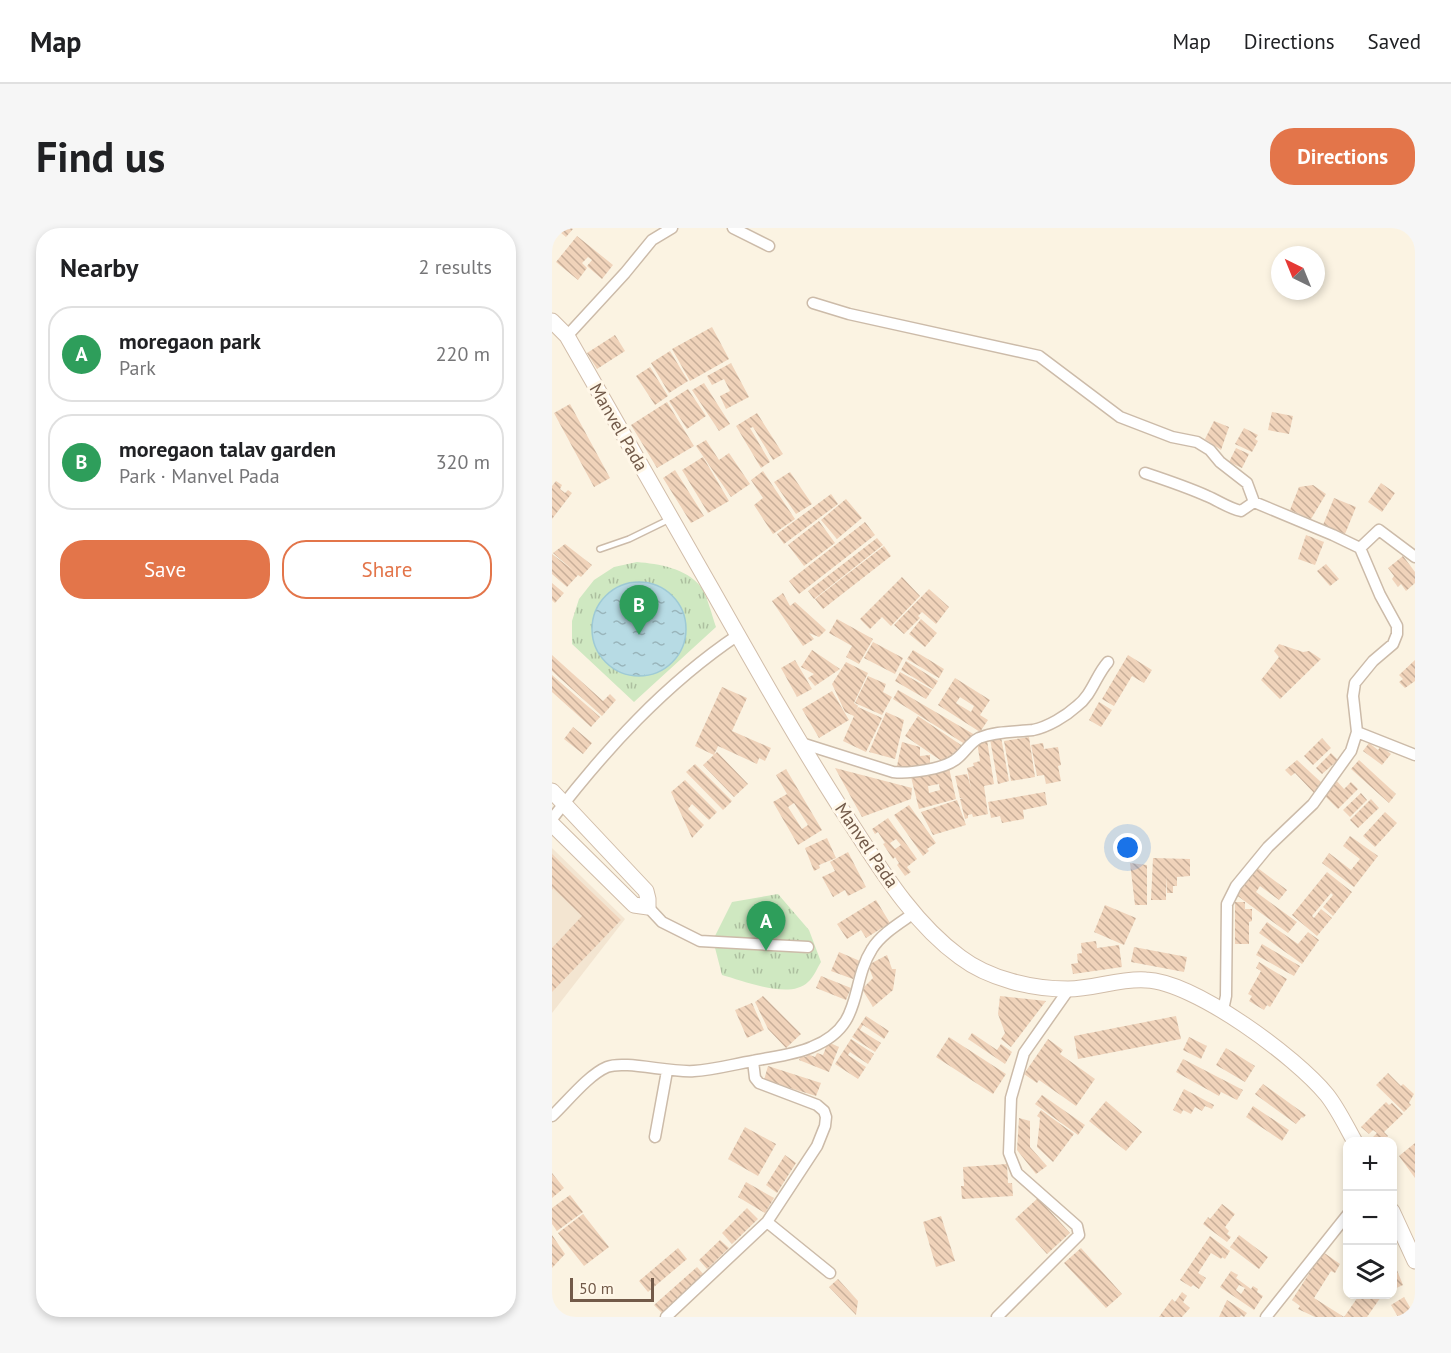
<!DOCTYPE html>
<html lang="en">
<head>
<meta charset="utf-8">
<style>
	:root { --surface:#fff; --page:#f6f6f6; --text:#202124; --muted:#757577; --line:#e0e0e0; --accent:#e3754a }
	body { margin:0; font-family:"PT Sans",sans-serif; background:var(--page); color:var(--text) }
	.controls { position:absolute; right:18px; bottom:18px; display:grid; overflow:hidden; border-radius:12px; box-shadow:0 3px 9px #0003 }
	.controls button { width:54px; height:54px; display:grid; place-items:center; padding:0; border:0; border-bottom:2px solid var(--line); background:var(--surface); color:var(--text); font:30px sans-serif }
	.compass { position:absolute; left:719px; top:18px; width:54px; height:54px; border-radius:50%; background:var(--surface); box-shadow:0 3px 9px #0003; rotate:317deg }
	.scale { position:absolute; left:18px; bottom:15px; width:84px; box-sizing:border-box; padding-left:6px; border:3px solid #725a49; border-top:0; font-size:16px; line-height:21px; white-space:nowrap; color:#725a49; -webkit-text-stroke:4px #fff7e8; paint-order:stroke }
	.you { position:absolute; left:576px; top:620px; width:21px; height:21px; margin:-15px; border:4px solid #fff; border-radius:50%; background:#1a73e8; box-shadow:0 0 0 9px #1a73e833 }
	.badge { display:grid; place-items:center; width:39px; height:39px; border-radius:50%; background:var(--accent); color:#fff; font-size:20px; font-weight:700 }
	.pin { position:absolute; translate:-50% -50px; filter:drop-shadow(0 2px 3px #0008) }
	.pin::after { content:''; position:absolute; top:32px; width:21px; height:18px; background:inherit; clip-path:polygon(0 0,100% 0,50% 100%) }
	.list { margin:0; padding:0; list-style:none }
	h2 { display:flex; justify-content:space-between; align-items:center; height:78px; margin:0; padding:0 24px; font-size:26px }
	h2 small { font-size:20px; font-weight:400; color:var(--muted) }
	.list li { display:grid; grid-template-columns:39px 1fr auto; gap:18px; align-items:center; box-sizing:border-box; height:96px; margin:0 12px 12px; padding:0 12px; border:2px solid var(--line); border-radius:24px }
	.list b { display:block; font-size:22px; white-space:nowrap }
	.list p { margin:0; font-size:20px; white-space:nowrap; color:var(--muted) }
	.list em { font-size:20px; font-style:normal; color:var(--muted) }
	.actions { display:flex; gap:12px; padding:18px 24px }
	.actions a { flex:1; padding:14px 0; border:2px solid var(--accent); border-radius:24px; text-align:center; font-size:21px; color:var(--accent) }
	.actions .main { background:var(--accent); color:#fff }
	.icon { flex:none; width:33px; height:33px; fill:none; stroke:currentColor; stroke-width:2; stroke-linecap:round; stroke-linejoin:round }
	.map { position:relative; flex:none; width:863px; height:1089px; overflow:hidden; border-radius:24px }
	header { display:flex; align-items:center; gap:36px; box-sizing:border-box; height:84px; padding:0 30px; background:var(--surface); border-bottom:2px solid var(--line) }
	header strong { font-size:28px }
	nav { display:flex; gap:33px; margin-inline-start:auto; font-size:21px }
	.intro { display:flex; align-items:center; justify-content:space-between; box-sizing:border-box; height:144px; padding:0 36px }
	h1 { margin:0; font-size:42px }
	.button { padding:15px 27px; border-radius:24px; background:var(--accent); color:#fff; font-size:21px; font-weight:700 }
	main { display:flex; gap:36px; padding:0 36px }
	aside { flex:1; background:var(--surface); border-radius:24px; box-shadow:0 3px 9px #0003 }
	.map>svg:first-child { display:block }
</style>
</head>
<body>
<header>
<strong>Map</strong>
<nav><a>Map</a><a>Directions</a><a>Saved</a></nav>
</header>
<div class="intro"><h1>Find us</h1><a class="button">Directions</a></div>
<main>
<aside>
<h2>Nearby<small>2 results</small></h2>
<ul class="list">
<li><span class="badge" style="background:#2e9e5b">A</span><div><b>moregaon park</b><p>Park</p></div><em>220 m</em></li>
<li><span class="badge" style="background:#2e9e5b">B</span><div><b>moregaon talav garden</b><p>Park · Manvel Pada</p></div><em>320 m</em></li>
</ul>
<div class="actions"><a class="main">Save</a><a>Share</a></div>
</aside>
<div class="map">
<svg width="863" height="1089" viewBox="0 0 863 1089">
	<defs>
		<pattern id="grass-tufts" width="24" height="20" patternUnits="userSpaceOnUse" patternTransform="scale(1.5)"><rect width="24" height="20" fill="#cfe8c1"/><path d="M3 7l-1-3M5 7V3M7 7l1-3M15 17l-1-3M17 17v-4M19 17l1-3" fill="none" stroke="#acbf9f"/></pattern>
		<pattern id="water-ripples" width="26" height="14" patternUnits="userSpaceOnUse" patternTransform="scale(1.5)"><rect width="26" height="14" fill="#b7dbe4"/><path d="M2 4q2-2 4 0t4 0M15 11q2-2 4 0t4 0" fill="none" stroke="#99b5bb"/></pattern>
		<pattern id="building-back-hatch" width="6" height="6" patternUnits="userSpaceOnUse" patternTransform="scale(1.5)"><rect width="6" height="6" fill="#f0d3ba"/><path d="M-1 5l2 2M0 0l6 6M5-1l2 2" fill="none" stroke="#c7ae99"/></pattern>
	</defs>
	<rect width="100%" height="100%" fill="#fbf3e2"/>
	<path fill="#f3e5d1" d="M0 620 73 691 0 785Z"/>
	<path fill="url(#grass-tufts)" d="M85 334C107 336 134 340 149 359 155 367 160 388 164 399L82 474 20 416V393L27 371 42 352 62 339Z
		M226 666 257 702 269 734C265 740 262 749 256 754 238 772 192 753 170 747L161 712 180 674Z"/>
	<path fill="url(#water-ripples)" stroke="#9ecad6" stroke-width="1.5" d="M40 401a47 47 0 1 1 94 0a47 47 0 1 1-94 0Z"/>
	<path fill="url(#building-back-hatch)" fill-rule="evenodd" d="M3 0H20L21 1 14 9Z
		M25 8 61 37 50 51 35 38 40 32 36 29 30 35 35 40 26 52 4 34Z
		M160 99 177 131 138 153 120 121Z
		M63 107 73 123 45 141 35 125Z
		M118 123 136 153 117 165 99 135Z
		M179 135 197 169 174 181 168 168 178 163 172 151 160 157 155 148Z
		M98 139 116 168 103 177 84 148Z
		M152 155 178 196 167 203 140 162Z
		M136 161 154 188 135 201 117 173Z
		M115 174 142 218 105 240 79 197Z
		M18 176 58 250 42 259 2 185Z
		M720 184 741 188 737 206 716 202Z
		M205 185 231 226 221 232 201 199 198 200 218 234 209 240 184 198Z
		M662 193 677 199 669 222 653 211Z
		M692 200 706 207 703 211 706 213 700 224 683 216Z
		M154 212 167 232 177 225 198 256 179 269 144 218Z
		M684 220 697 226 690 240 677 234Z
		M151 229 177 273 156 285 130 242Z
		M123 242 152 288 139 295 111 250Z
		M211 243 243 291 221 306 202 277 211 270 199 252Z
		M238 244 260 276 244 286 222 254Z
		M4 253 10 257 8 261 13 265 16 262 20 265 0 291V258Z
		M829 255 843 265 830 284 816 274Z
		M761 257 774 266 759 291 738 282 747 259Z
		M279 266 286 276 232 316 225 306Z
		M782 270 804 279 793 306 771 297Z
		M294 271 310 290 285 311 269 292Z
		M267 293 283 315 252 338 236 317Z
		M313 294 323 307 247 366 237 353Z
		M754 307 772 314 763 337 746 331Z
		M325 310 331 317 262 371 256 363Z
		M13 316 40 337 29 349 26 347 15 359 0 346V326L22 343 1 325Z
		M332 318 339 328 271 381 263 371Z
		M851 328 863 344V355L854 363 849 356 846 359 840 351 842 348 836 340Z
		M774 336 787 351 778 358 765 343Z
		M350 349 368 368 339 398 330 389 318 401 308 391Z
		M0 355 12 365 3 375 0 372Z
		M377 361 397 379 384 396 370 384 366 388 368 390 352 406 342 397Z
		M231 365 238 378 243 374 274 402 267 409 257 405 262 411 251 418 220 373Z
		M285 391 321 411 307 436 294 429 300 418 277 405Z
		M369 391 385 405 373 419 357 406Z
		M321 414 351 430 343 446 312 430Z
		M727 416 751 424 757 423 769 431 728 471 709 452 727 429 722 423Z
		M260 422 288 441 263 458 256 450 262 446 249 439Z
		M361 422 392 441 387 450 355 431Z
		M0 427 51 473 58 466 64 472 50 488 0 443Z
		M576 427 600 442 592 455 580 448 562 478 550 471Z
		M243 432 260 461 245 469 229 440Z
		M863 432V453L853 460 847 454 851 451 847 447Z
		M354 433 386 453 381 461 349 442Z
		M294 434 316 445 302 475 306 478 303 485 306 479 330 490 314 524 291 513 302 488 293 484 280 456Z
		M348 444 380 462 374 471 343 453Z
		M0 447 48 489 39 499 0 464Z
		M316 448 334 456 331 464 340 469 330 487 303 475Z
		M403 450 438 472 428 487 436 492 428 504 386 477ZM408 469 422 478 419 484 404 475Z
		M170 459 195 470 180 503 219 520 213 533 207 530 205 536 166 518 162 527 143 518Z
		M346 462 423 507 416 518 341 471Z
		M280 463 297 492 267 510 250 481Z
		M547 474 560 482 549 499 537 492Z
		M334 484 352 492 343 531 317 524Z
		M366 488 412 519 407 527 402 524 394 536 353 508Z
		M21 499 40 515 31 526 12 511Z
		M449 509 457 553 446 556 438 511Z
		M477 509 483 549 459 553 452 513Z
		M770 510 779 520 761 537 752 528Z
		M435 512 442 556 432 558 436 586 421 589 420 586 416 587V590L413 591 408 571 411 570H408L403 548 415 546 419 560 415 540 422 538 421 535 428 533 425 514Z
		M350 514 368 519V528L378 527V539L345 538Z
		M491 515 492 521 506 519 509 537 506 538 509 553 494 556 492 547 485 548 479 517Z
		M817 515 826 522 829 518 839 526 830 537 811 523Z
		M165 524 196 556 182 569 151 537Z
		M779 525 786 532 770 546 764 540Z
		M745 532 772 557 763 566 743 545 739 548 733 542Z
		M807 532 844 566 837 575 799 541Z
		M143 536 180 573 171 582 134 544Z
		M283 540 360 560 359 571 310 589Z
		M397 540 404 571 367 581 359 549ZM387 556 388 562 377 565 376 558Z
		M234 541 270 602 246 617 221 574 235 566 224 547ZM242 575 256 597 250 601 236 579Z
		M783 551 792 561 799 554 806 561 786 581 770 565Z
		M133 552 165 584 157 592 140 576 136 581 152 597 140 610 119 564Z
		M493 564 495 577 471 582 472 591 450 595 448 588 439 590 436 574Z
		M809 565 815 572 798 589 791 582Z
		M819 571 827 580 806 600 798 592Z
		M405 572 414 597 381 607 369 584Z
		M357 577 384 615 375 621 377 623 371 628 342 587Z
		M833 584 845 595 823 619 811 608Z
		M336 590 365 631 355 639 359 644 353 648 345 637 347 635 343 629 341 631 331 616 333 615 326 604 323 606 320 601ZM344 611 349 617 343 621 338 615Z
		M798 608 826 628 802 659 770 635 777 625 799 642 808 631 791 618Z
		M275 610 284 630 267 637 268 640 262 643 253 620Z
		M296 624 314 659 296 668 293 662 281 669 270 649 283 643 278 634Z
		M0 626 69 692 0 764V720L30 688 1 660 0 662Z
		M601 630 638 631V648L625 649V658H621V665H615L614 648V672H599Z
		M578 635 595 637V677H583Z
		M703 638 735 662 727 672 708 658 704 664 745 694 736 705 683 666Z
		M775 644 800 664 781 688 771 679 781 667 779 665 760 688 762 690 769 681 780 690 765 708 740 687Z
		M324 672 338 695 314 710 309 702 295 711 285 696Z
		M683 674H693V681H700V693L697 694V716H683Z
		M553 677 584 690 572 717 542 704Z
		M715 694 746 716 756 704 767 712 750 736 707 705Z
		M544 713 545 720 567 717 570 739 521 746 519 736 526 735 525 726 530 725 529 715Z
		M710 716 748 738 742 748 704 727Z
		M582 719 635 729 632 744 579 734Z
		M287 724 308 733 301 751 279 743Z
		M335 727 340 741H344L341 762 321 779 310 761 321 750 316 737Z
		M707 734 735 751 718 779 715 777 712 782 697 773 700 768 696 766 709 743 704 740Z
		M269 748 299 760 294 772 264 760Z
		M211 768 249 806 234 820 216 801 203 774Z
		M448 768 494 773 459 819 449 811 453 805 446 786Z
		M200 775 212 802 195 810 183 782Z
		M314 788 337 803 332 811 311 797 308 802 329 815 323 824 300 809Z
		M624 788 629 811 526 831 522 808Z
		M420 805 445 822 449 816 460 824 453 836 416 811Z
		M397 809 454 846 441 866 384 829Z
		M637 809 655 818 649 831 631 822Z
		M299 811 322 826 316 836 298 824 296 827 314 839 306 851 283 836Z
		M496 811 511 822 508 826 543 851 524 878 487 852 485 855 472 846Z
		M276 814 287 819 277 844 247 832 249 827 254 829 255 826 263 829 265 825 271 827Z
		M674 820 703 838 693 854 664 837Z
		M631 831 691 862 685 872 669 864 667 868 624 844Z
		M216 838 269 855 264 868 212 852Z
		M836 845 849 858 851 856 862 866 857 875 859 877 852 884 824 857Z
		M711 856 754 887 751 890 750 889 744 896 703 866Z
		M632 861 662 877 660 881 653 878 650 883 643 879 639 886 631 882 629 886 621 882Z
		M490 867 533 897 526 907 483 876Z
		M554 873 590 904 574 923 537 893Z
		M834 874 837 877 840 875 851 886 832 904 836 908 831 914H824L820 910 825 905 821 902 817 906 809 899Z
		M701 878 737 902 730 913 694 889Z
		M489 882 522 906 501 934 485 919 488 890 485 888Z
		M467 890 478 893V919L495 938 484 946 465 922Z
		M193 899 224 916 206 948 176 931Z
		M863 915V950L847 928Z
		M233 927 244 935 225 965 214 957Z
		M455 936 456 955H460L461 968 410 971 409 958H412L411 939Z
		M0 945 12 960 0 970Z
		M194 954 222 970 213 985 186 969Z
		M18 967 31 984 5 1003 0 996V980Z
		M486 970 518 1005 495 1026 463 991Z
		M670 976 683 986 673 999 677 1003 675 1006 679 1009 675 1014 651 996 656 989 658 991Z
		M195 980 206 991 180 1016 170 1005Z
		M31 986 57 1019 32 1038 6 1005Z
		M389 988 403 1033 384 1039 371 994Z
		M0 1007 13 1026 0 1040Z
		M687 1007 716 1029 707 1041 678 1019Z
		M658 1008 678 1023 673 1031 670 1029 669 1031 659 1025 646 1045 654 1050 647 1061 641 1057 639 1059 628 1052Z
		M168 1012 177 1020 155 1041 147 1032Z
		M126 1020 135 1031 96 1064 87 1053Z
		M529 1020 570 1066 554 1080 512 1035Z
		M771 1024 788 1036 783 1045 779 1043 762 1070 792 1089H763L746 1081 748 1078 740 1072Z
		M840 1030 851 1057 840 1062Z
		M145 1039 153 1048 111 1086 102 1077Z
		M679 1043 686 1047 684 1050 699 1061 701 1058 706 1061 705 1064 711 1068 702 1082 668 1059ZM687 1057 693 1060 689 1066 684 1062Z
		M286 1051 306 1073 304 1087 277 1059Z
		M630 1064 635 1068 631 1074 638 1080 630 1089H607L620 1071 623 1074Z
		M808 1066H831L815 1089H792Z
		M852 1069 863 1088V1089H846L839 1077Z
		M675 1072 695 1085 692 1089 689 1087 688 1089H667Z"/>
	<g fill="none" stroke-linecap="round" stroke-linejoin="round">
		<defs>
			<path id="lane" d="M48 321 77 311 118 291"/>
			<path id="street" d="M181 0 217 18
				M261 75 297 86 487 128 568 189 620 209 645 214 658 222 668 234 695 255 702 274
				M15 108 73 45 100 12 120 0
				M593 245C614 252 635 259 655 268 667 273 676 280 689 283L702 274 781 307 808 320 828 367 845 398V406L841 416 821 433 803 455 801 468 805 504 799 523 761 576 716 619 684 658 675 676 674 768 671 782
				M808 320 827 302 863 329
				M805 504 863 527
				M246 514 341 544C357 546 391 541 403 532 412 526 417 515 427 510 444 503 463 504 481 502 496 499 514 488 525 478 540 467 544 447 556 434
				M0 591C53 522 113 456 186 407
				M96 679 110 694 148 713 256 719
				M0 888C15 874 36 847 55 839 72 832 118 845 142 843 162 842 182 836 201 833
				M103 909 115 843
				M215 994 278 1045
				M114 1089 215 994 265 918 273 898 274 889 272 883 265 877 207 855 203 850 201 833C220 829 242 827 260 819 313 798 297 757 320 721 329 706 348 695 362 685
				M445 1089 527 1007 525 998 465 945 457 925 459 870 472 825 517 761
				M714 1089 796 986"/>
			<path id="secondary" d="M0 93 15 108C63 192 111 276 159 360 201 434 242 507 288 579 323 631 356 691 408 729 437 751 480 761 516 761 542 761 568 750 594 752 643 754 744 829 775 867 786 881 794 898 803 914
				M0 563 94 663 96 671V679L82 677 0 596
				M840 983 863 1033"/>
		</defs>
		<use href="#lane" stroke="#ccbba9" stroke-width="8"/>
		<use href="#street" stroke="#ccbba9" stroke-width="13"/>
		<use href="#secondary" stroke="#d1bda9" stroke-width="17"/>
		<use href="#lane" stroke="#fff" stroke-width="5"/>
		<use href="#street" stroke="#fff" stroke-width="10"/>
		<use href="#secondary" stroke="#fff" stroke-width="15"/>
	</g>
	<g text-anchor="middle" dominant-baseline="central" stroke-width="6" stroke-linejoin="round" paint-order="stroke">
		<g font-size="18" fill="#725a49" stroke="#fff7e8">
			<text transform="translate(67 199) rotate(60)">Manvel Pada</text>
			<text transform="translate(315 617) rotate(56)">Manvel Pada</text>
		</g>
	</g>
</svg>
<div class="controls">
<button>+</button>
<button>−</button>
<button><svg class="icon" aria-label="layers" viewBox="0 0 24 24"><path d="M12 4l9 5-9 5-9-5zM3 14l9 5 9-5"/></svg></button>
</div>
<svg class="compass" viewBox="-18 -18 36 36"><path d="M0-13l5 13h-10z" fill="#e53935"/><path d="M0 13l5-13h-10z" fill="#757577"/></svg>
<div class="scale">50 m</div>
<div class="you"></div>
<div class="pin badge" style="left:214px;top:723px;background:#2e9e5b">A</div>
<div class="pin badge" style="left:87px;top:407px;background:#2e9e5b">B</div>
</div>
</main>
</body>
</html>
